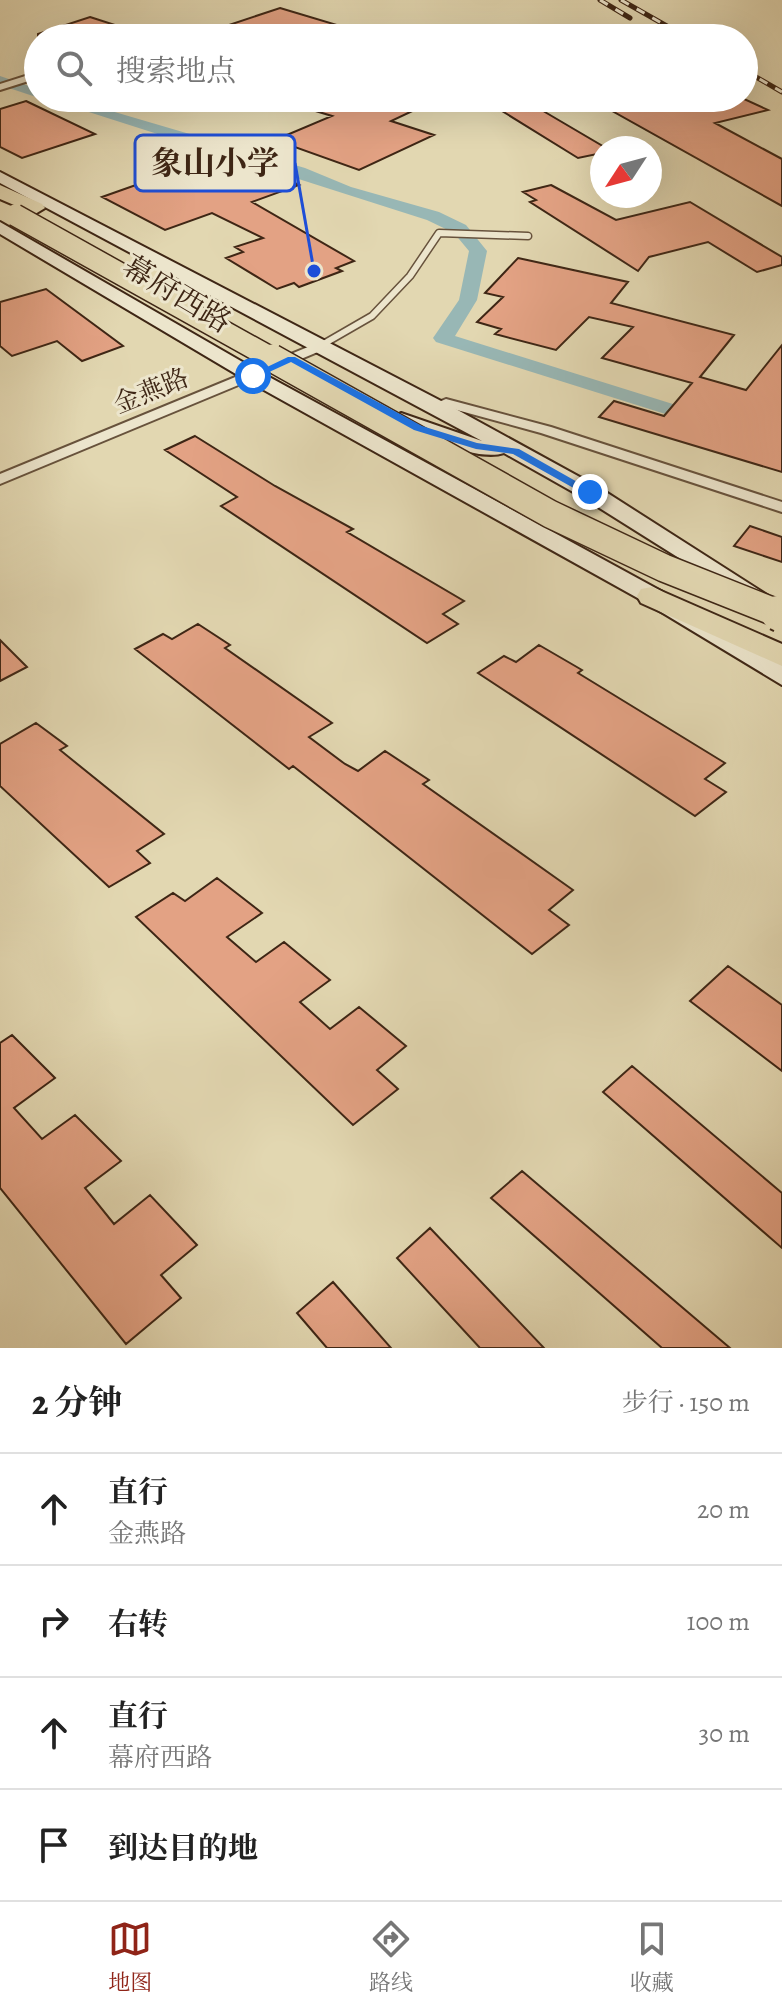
<!DOCTYPE html>
<html lang="zh">
<head>
<meta charset="utf-8">
<style>
	:root { --surface:#fff; --page:#f6f6f6; --text:#222; --muted:#767676; --line:#e0e0e0; --accent:#8f2418 }
	body { margin:0; font-family:Alegreya,"Noto Serif SC",serif; background:var(--page); color:var(--text) }
	.compass { position:absolute; left:590px; top:136px; width:72px; height:72px; border-radius:50%; background:var(--surface); box-shadow:0 8px 32px #0002; rotate:234deg }
	.stop { position:absolute; width:24px; height:24px; margin:-18px; border:6px solid #1a73e8; border-radius:50%; background:#fff }
	.stop.end { background:#1a73e8; border-color:#fff; box-shadow:0 2px 8px #0008 }
	.list { margin:0; padding:0; list-style:none }
	h2 { display:flex; justify-content:space-between; align-items:center; height:104px; margin:0; padding:0 32px; font-size:34px }
	h2 small { font-size:26px; font-weight:400; color:var(--muted) }
	.list li { display:grid; grid-template-columns:52px 1fr auto; gap:24px; align-items:center; box-sizing:border-box; height:112px; padding:0 32px; border-top:2px solid var(--line) }
	.list b { display:block; font-size:30px; white-space:nowrap }
	.list p { margin:0; font-size:26px; white-space:nowrap; color:var(--muted) }
	.list em { font-size:26px; font-style:normal; color:var(--muted) }
	.icon { flex:none; width:44px; height:44px; fill:none; stroke:currentColor; stroke-width:2; stroke-linecap:round; stroke-linejoin:round }
	.map { position:relative; flex:none; width:782px; height:1348px; overflow:hidden }
	.search { position:absolute; background:var(--surface); box-shadow:0 8px 32px #0002; left:24px; right:24px; top:24px; height:88px; display:flex; align-items:center; gap:20px; box-sizing:border-box; padding:0 28px; border-radius:44px; color:var(--muted); font-size:30px }
	.sheet { height:552px; background:var(--surface) }
	nav { display:flex; justify-content:space-around; align-items:center; box-sizing:border-box; height:112px; border-top:2px solid var(--line); background:var(--surface); font-size:22px; color:var(--muted) }
	nav a { display:grid; justify-items:center; gap:4px }
	nav .on { color:var(--accent) }
	.map>svg:first-child { display:block }
</style>
</head>
<body>
<div class="map">
<svg width="782" height="1348" viewBox="0 0 782 1348">
	<rect width="100%" height="100%" fill="#e2d7b1"/>
	<filter id="stains"><feTurbulence type="fractalNoise" baseFrequency=".0025" numOctaves="4"/><feColorMatrix values="0 0 0 0 .2 0 0 0 0 .09 0 0 0 0 .02 0 0 0 .5 -.17"/></filter>
	<radialGradient id="worn" r=".72"><stop offset=".6" stop-color="#630" stop-opacity="0"/><stop offset="1" stop-color="#630" stop-opacity=".3"/></radialGradient>
	<g fill="none" stroke-linecap="round" stroke-linejoin="round">
		<path fill="#98b7b5" fill-rule="evenodd" d="M0 76 38 89 39 98 0 85Z
			M45 98H67L305 168 351 187 439 212 466 225 487 251 477 300 455 336 708 415 711 419 701 425 694 423 436 342 433 338 459 300 469 251 454 233 427 220Z"/>
	</g>
	<path fill="#e3a284" stroke="#3e2615" stroke-width="2" d="M280 8 347 28 319 38H258L223 27Z
		M90 17 140 33 133 38H38V34Z
		M335 98H440L391 121 434 135 359 170 275 140 332 116 309 109Z
		M589 98H742L768 110 715 123 782 159V206Z
		M26 101 95 134 22 158 0 147V109Z
		M533 105 606 148H602V153L578 158 502 111Z
		M212 158 224 164 241 158 299 185 252 202 354 261 336 268 342 271 299 287 294 283 277 289 226 258 243 252 235 247 263 238 212 213 165 230 102 197Z
		M551 185 616 220 690 202 782 257V265L757 272 708 242 649 257 638 271 530 202 536 200 523 192Z
		M518 258 628 282 611 303 734 335 700 377 746 390 782 345V472L599 417 614 401 664 416 692 383 602 358 633 327 589 317 556 350 495 334 501 329 477 322 503 297 485 293Z
		M46 289 123 346 82 361 57 341 12 356 0 346V302Z
		M195 436 275 486 353 529 347 532 464 601 443 614 458 624 427 643 221 506 237 497 165 450Z
		M750 526 782 537V562L734 546Z
		M198 624 230 645 225 648 332 723 309 737 345 764 358 771 385 751 429 780 423 784 573 890 549 910 569 925 532 954 293 766 289 769 135 649 163 634 172 639Z
		M0 640 27 667 0 681Z
		M539 645 582 670 578 673 725 763 705 779 726 792 695 816 478 673 504 656 516 662Z
		M36 723 67 746 60 750 164 834 137 851 150 863 109 887 0 786V744Z
		M217 878 262 913 227 937 256 962 284 942 330 980 300 1002 330 1029 359 1007 406 1046 377 1070 398 1089 353 1125 136 917 173 893 185 901Z
		M728 966 782 1005V1071L690 1001Z
		M12 1035 55 1078 14 1108 42 1139 75 1115 121 1161 85 1188 114 1224 150 1195 197 1245 161 1275 181 1298 126 1344 0 1188V1043Z
		M632 1066 782 1193V1248L603 1092Z
		M522 1171 730 1348H662L491 1198Z
		M430 1228 544 1348H480L397 1258Z
		M333 1282 391 1348H327L297 1313Z"/>
	<g fill="none" stroke-linecap="round" stroke-linejoin="round">
		<defs>
			<path id="service" d="M320 346 372 316 410 276 439 233 528 236"/>
			<path id="minor" d="M166 26 173 28 149 38H136Z
				M38 72V78L0 90V84Z
				M320 342 325 343V349L0 484V474Z
				M446 399 551 427 782 502V512L541 433 446 407 436 410 429 406Z"/>
			<path id="secondary" d="M0 172 443 402 598 487 778 602 766 610 757 607 582 497 504 453C478 462 418 436 394 423L391 419 401 413 482 441 0 183Z
				M0 222 260 372 661 591 782 664V685L643 601 246 380 0 234Z"/>
			<path id="trunk" d="M0 185 42 204 45 208 35 214 0 199Z
				M652 587 782 644V666L641 603 637 596 641 589Z"/>
		</defs>
		<use href="#service" stroke="#67523c" stroke-width="9"/>
		<use href="#minor" stroke="#67523c" stroke-width="4"/>
		<use href="#secondary" stroke="#3e2615" stroke-width="4"/>
		<use href="#trunk" stroke="#3e2615" stroke-width="4"/>
		<use href="#service" stroke="#ece5cc" stroke-width="6"/>
		<use href="#minor" fill="#ece5cc" fill-rule="evenodd"/>
		<use href="#secondary" fill="#ece5cc" fill-rule="evenodd"/>
		<use href="#trunk" fill="#e2d7b1" fill-rule="evenodd"/>
		<defs>
			<path id="rail" d="M600 0 630 18
				M621 0 688 38
				M744 70 782 92"/>
		</defs>
		<use href="#rail" stroke="#3e2615" stroke-width="5"/>
		<use href="#rail" stroke="#ece5cc" stroke-width="3" stroke-dasharray="9" stroke-linecap="butt"/>
		<defs>
			<path id="trunk-bridge-far2" d="M15 215 275 360"/>
			<path id="trunk-bridge-far1" d="M272 358 550 514 664 568 782 615"/>
			<path id="trunk-bridge" d="M778 613 782 615"/>
		</defs>
		<use href="#trunk-bridge-far2" stroke="#3e2615" stroke-width="24" stroke-linecap="butt"/>
		<use href="#trunk-bridge-far1" stroke="#3e2615" stroke-width="30" stroke-linecap="butt"/>
		<use href="#trunk-bridge" stroke="#3e2615" stroke-width="38" stroke-linecap="butt"/>
		<use href="#trunk-bridge-far2" stroke="#e2d7b1" stroke-width="21"/>
		<use href="#trunk-bridge-far1" stroke="#e2d7b1" stroke-width="27"/>
		<use href="#trunk-bridge" stroke="#e2d7b1" stroke-width="34"/>
	</g>
	<path fill="#1a73e8" d="M288 357H295L422 426 477 443 519 449 595 492 586 495 513 454 476 449 414 430 291 362 256 378 248 376Z"/>
	<g text-anchor="middle" dominant-baseline="central" stroke-width="6" stroke-linejoin="round" paint-order="stroke">
		<g font-size="26" fill="#3e2615" stroke="#ece5cc">
			<text transform="translate(151 391) rotate(-22)">金燕路</text>
		</g>
		<g font-size="30" fill="#3e2615" stroke="#ece5cc">
			<text transform="translate(177 294) rotate(31)">幕府西路</text>
		</g>
	</g>
	<path fill="none" stroke="#1d4ed8" stroke-width="3" d="M314 271L295 163"/>
	<circle fill="#1d4ed8" stroke="#ece5cc" stroke-width="3" cx="314" cy="271" r="8"/>
	<rect fill="#ece5cc" stroke="#1d4ed8" stroke-width="3" x="135" y="135" width="160" height="56" rx="8"/>
	<g font-size="32" text-anchor="middle" font-weight="bold" fill="#3e2615">
		<text x="215" y="174">象山小学</text>
	</g>
	<rect width="100%" height="100%" filter="url(#stains)"/>
	<rect width="100%" height="100%" fill="url(#worn)"/>
</svg>
<svg class="compass" viewBox="-18 -18 36 36"><path d="M0-13l5 13h-10z" fill="#e53935"/><path d="M0 13l5-13h-10z" fill="#767676"/></svg>
<div class="stop" style="left:253px;top:376px"></div>
<div class="stop end" style="left:590px;top:492px"></div>
<div class="search"><svg class="icon" aria-label="search" viewBox="0 0 24 24"><circle cx="10" cy="10" r="6"/><path d="M15 15l6 6"/></svg>搜索地点</div>
</div>
<section class="sheet">
<h2>2 分钟<small>步行 · 150 m</small></h2>
<ul class="list">
<li><svg class="icon" aria-label="ahead" viewBox="0 0 24 24"><path d="M12 20V5M6 11l6-6 6 6"/></svg><div><b>直行</b><p>金燕路</p></div><em>20 m</em></li>
<li><svg class="icon" aria-label="right" viewBox="0 0 24 24"><path d="M7 20v-9h11M14 6l5 5-5 5"/></svg><div><b>右转</b></div><em>100 m</em></li>
<li><svg class="icon" aria-label="ahead" viewBox="0 0 24 24"><path d="M12 20V5M6 11l6-6 6 6"/></svg><div><b>直行</b><p>幕府西路</p></div><em>30 m</em></li>
<li><svg class="icon" aria-label="arrive" viewBox="0 0 24 24"><path d="M6 21V4h12l-3 4 3 4H6"/></svg><div><b>到达目的地</b></div></li>
</ul>
</section>
<nav>
<a class="on"><svg class="icon" aria-label="map" viewBox="0 0 24 24"><path d="M3 6l6-2 6 2 6-2v14l-6 2-6-2-6 2zM9 4v14M15 6v14"/></svg>地图</a>
<a><svg class="icon" aria-label="directions" viewBox="0 0 24 24"><path d="M12 3l9 9-9 9-9-9zM9 14v-3h6M13 9l2 2-2 2"/></svg>路线</a>
<a><svg class="icon" aria-label="saved" viewBox="0 0 24 24"><path d="M7 4h10v16l-5-4-5 4z"/></svg>收藏</a>
</nav>
</body>
</html>
